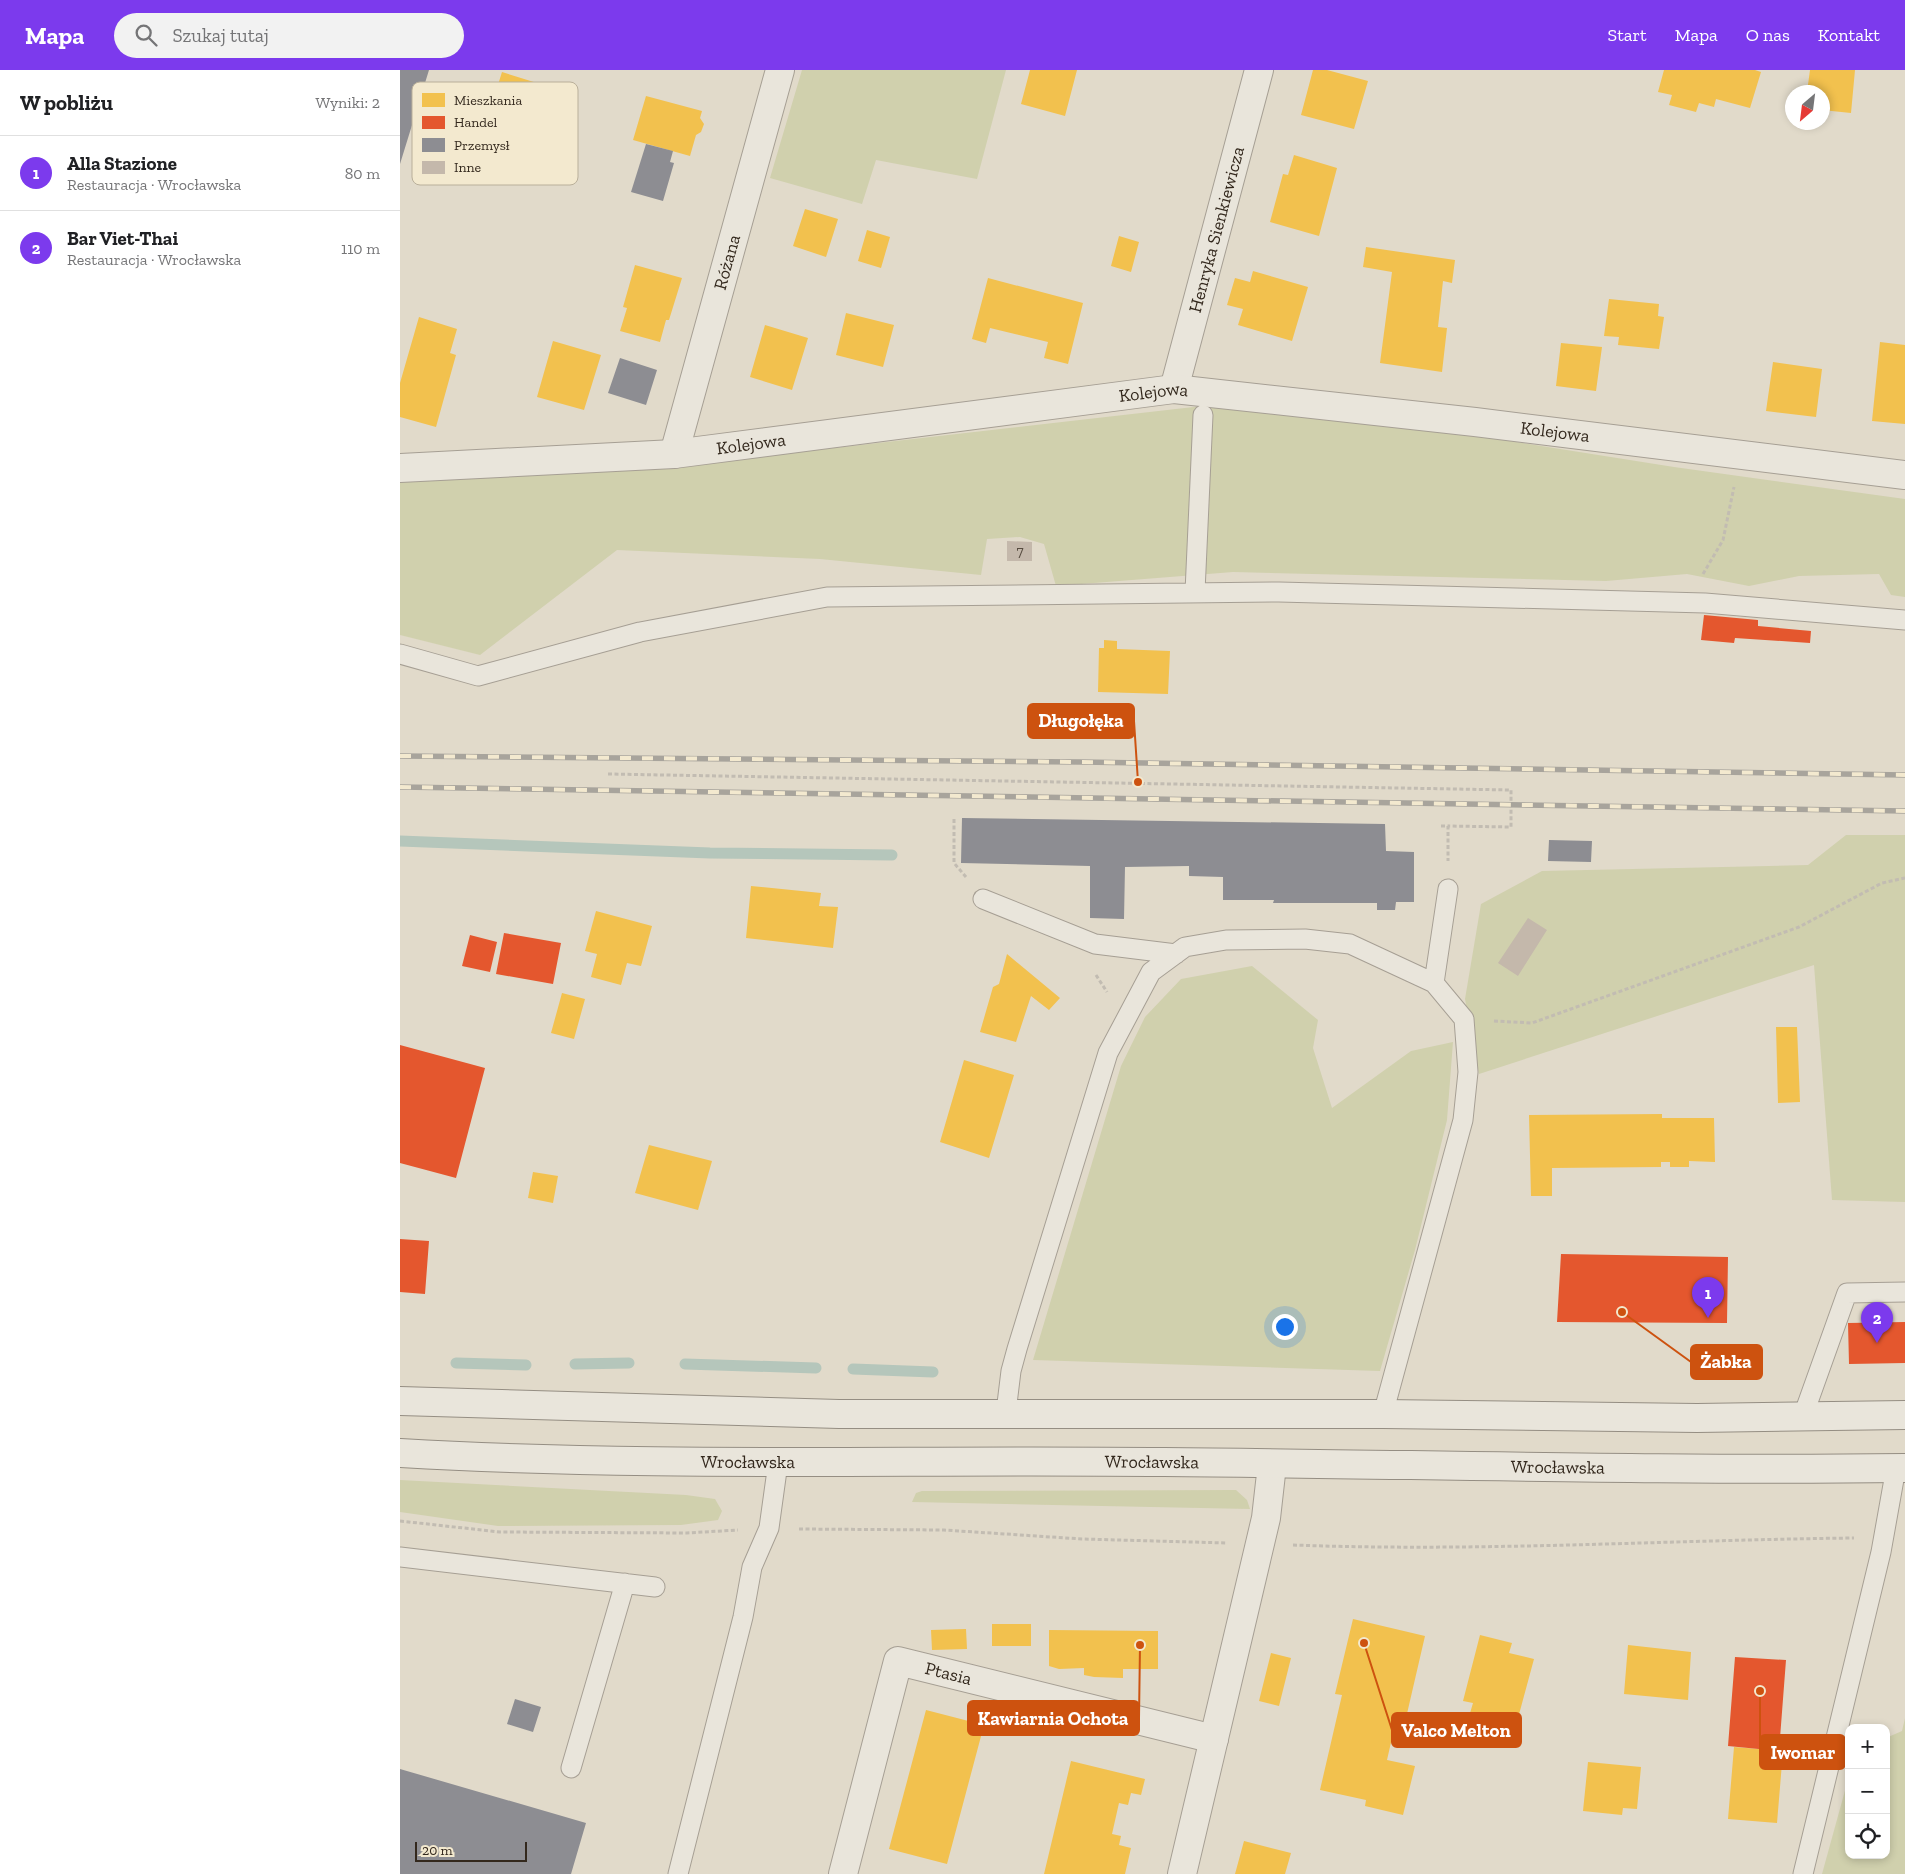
<!DOCTYPE html>
<html lang="pl">
<head>
<meta charset="utf-8">
<style>
	:root { --surface:#fff; --page:#f2f2f2; --text:#202124; --muted:#757577; --line:#e0e0e0; --accent:#7c3aed }
	body { margin:0; font-family:"Zilla Slab",serif; background:var(--page); color:var(--text) }
	.controls { position:absolute; right:15px; bottom:15px; display:grid; overflow:hidden; border-radius:10px; box-shadow:0 2px 8px #0003 }
	.controls button { width:45px; height:45px; display:grid; place-items:center; padding:0; border:0; border-bottom:1px solid var(--line); background:var(--surface); color:var(--text); font:25px sans-serif }
	.compass { position:absolute; left:1385px; top:15px; width:45px; height:45px; border-radius:50%; background:var(--surface); box-shadow:0 2px 8px #0003; rotate:208deg }
	.scale { position:absolute; left:15px; bottom:12px; width:112px; box-sizing:border-box; padding-left:5px; border:2px solid #33281d; border-top:0; font-size:14px; line-height:18px; white-space:nowrap; color:#33281d; -webkit-text-stroke:4px #f3e9cf; paint-order:stroke }
	.you { position:absolute; left:884px; top:1256px; width:18px; height:18px; margin:-12px; border:4px solid #fff; border-radius:50%; background:#1a73e8; box-shadow:0 0 0 8px #1a73e833 }
	.badge { display:grid; place-items:center; width:32px; height:32px; border-radius:50%; background:var(--accent); color:#fff; font-size:16px; font-weight:700 }
	.pin { position:absolute; translate:-50% -41px; filter:drop-shadow(0 1px 2px #0008) }
	.pin::after { content:''; position:absolute; top:26px; width:18px; height:15px; background:inherit; clip-path:polygon(0 0,100% 0,50% 100%) }
	.list { margin:0; padding:0; list-style:none }
	h2 { display:flex; justify-content:space-between; align-items:center; height:65px; margin:0; padding:0 20px; font-size:21px }
	h2 small { font-size:16px; font-weight:400; color:var(--muted) }
	.list li { display:grid; grid-template-columns:32px 1fr auto; gap:15px; align-items:center; box-sizing:border-box; height:75px; padding:0 20px; border-top:1px solid var(--line) }
	.list b { display:block; font-size:19px; white-space:nowrap }
	.list p { margin:0; font-size:16px; white-space:nowrap; color:var(--muted) }
	.list em { font-size:16px; font-style:normal; color:var(--muted) }
	.icon { flex:none; width:28px; height:28px; fill:none; stroke:currentColor; stroke-width:2; stroke-linecap:round; stroke-linejoin:round }
	.map { position:relative; flex:none; width:1505px; height:1804px; overflow:hidden }
	header { display:flex; align-items:center; gap:30px; box-sizing:border-box; height:70px; padding:0 25px; background:var(--accent); color:#fff }
	header strong { font-size:24px }
	nav { display:flex; gap:28px; margin-inline-start:auto; font-size:18px }
	.search { width:350px; height:45px; background:var(--page); display:flex; align-items:center; gap:12px; box-sizing:border-box; padding:0 18px; border-radius:28px; color:var(--muted); font-size:19px }
	main { display:flex }
	aside { flex:1; background:var(--surface) }
	.map>svg:first-child { display:block }
</style>
</head>
<body>
<header>
<strong>Mapa</strong>
<div class="search"><svg class="icon" aria-label="search" viewBox="0 0 24 24"><circle cx="10" cy="10" r="6"/><path d="M15 15l6 6"/></svg>Szukaj tutaj</div>
<nav><a>Start</a><a>Mapa</a><a>O nas</a><a>Kontakt</a></nav>
</header>
<main>
<aside>
<h2>W pobliżu<small>Wyniki: 2</small></h2>
<ul class="list">
<li><span class="badge">1</span><div><b>Alla Stazione</b><p>Restauracja · Wrocławska</p></div><em>80 m</em></li>
<li><span class="badge">2</span><div><b>Bar Viet-Thai</b><p>Restauracja · Wrocławska</p></div><em>110 m</em></li>
</ul>
</aside>
<div class="map">
<svg width="1505" height="1804" viewBox="0 0 1505 1804">
	<rect width="100%" height="100%" fill="#e1daca"/>
	<path fill="#d0d0ad" d="M402 0H606L577 109 476 90 462 134 370 108Z
		M811 335 1098 369 1274 397 1505 429V527L1491 525 1479 504 1399 506 1349 516 1287 504 1206 511 833 502 656 516 644 474 620 467 587 469 581 505 420 489 217 480 80 585 0 565V411L285 395Z
		M1446 765H1505V1132L1432 1130 1414 895 1079 1004 1065 929 1081 834 1142 801 1408 795Z
		M852 896 918 950 913 978 932 1038 1011 981 1053 972 1047 1050 1015 1180 980 1301 633 1290 721 996 745 947 781 909Z
		M0 1410 286 1425 315 1429 322 1441 318 1450 281 1455 98 1456 0 1442Z
		M836 1420 847 1430 850 1439 512 1432 516 1423 522 1421Z
		M1505 1648V1804H1422L1449 1706V1785H1486V1668L1502 1661Z"/>
	<path fill="#f2c14e" d="M630 0H677L665 46 621 34Z
		M913 0H927L968 11 954 59 901 45Z
		M1264 0H1355L1361 2 1350 38 1316 29 1314 37 1299 33 1296 42 1269 35 1272 25 1258 22Z
		M1410 0H1455L1451 43 1422 40V22H1407Z
		M102 2 150 17 125 95 77 81Z
		M246 26 302 41 300 48 304 54 301 62 296 65 290 86 233 70Z
		M894 85 937 98 919 166 870 152 883 104 888 105Z
		M405 139 438 149 426 187 393 176Z
		M467 160 490 167 481 198 458 191Z
		M719 166 739 172 731 202 711 196Z
		M966 177 1055 190 1052 213 1043 211 1038 257 1047 258 1042 302 980 293 992 202 963 197Z
		M235 195 282 208 269 250H266L260 272 220 261 227 238 223 237Z
		M853 201 908 217 892 271 838 255 843 239 827 235 835 208 850 212Z
		M588 208 683 233 668 294 644 288 648 272 590 258 586 273 572 269Z
		M1209 229 1259 234 1258 246 1264 247 1259 279 1218 275 1219 267 1204 266Z
		M446 243 494 255 483 297 436 285Z
		M19 247 57 259 50 283 56 285 36 357 0 347V313Z
		M365 255 408 268 392 320 350 307Z
		M153 271 201 285 184 340 137 327Z
		M1480 272 1505 275V354L1472 351Z
		M1161 273 1202 277 1196 321 1156 316Z
		M1373 292 1422 299 1416 347 1366 341Z
		M704 570 717 571V579L770 581 768 624 698 622 699 578H704Z
		M351 816 421 823 419 836 438 837 433 878 346 868Z
		M196 841 252 856 241 896 227 893 221 915 191 907 197 884 185 881Z
		M607 884 660 928 649 940 631 926 616 972 580 962 593 917 599 914Z
		M162 923 185 929 174 969 151 963Z
		M1376 957H1397L1400 1032 1378 1033Z
		M564 990 614 1005 589 1088 540 1072Z
		M1262 1044V1048H1314L1315 1092 1289 1091V1097H1270V1092H1261V1097L1152 1098V1126H1131L1129 1045Z
		M249 1075 312 1091 298 1140 235 1123Z
		M133 1102 158 1106 153 1133 128 1128Z
		M953 1549 1025 1566 1006 1648 997 1646 987 1690 1015 1696 1003 1745 965 1736 966 1730 920 1720 942 1625 935 1624Z
		M592 1554H631V1576H592Z
		M566 1559 567 1579 532 1580 531 1560Z
		M649 1560 758 1561V1599H723V1608L694 1607 684 1605V1598L659 1599 649 1596Z
		M1080 1565 1112 1573 1109 1583 1134 1589 1114 1663 1068 1650 1073 1633 1063 1631Z
		M1228 1575 1291 1582 1288 1630 1224 1624Z
		M871 1583 891 1588 879 1636 859 1631Z
		M526 1640 584 1655 547 1794 489 1779Z
		M1334 1677 1383 1681 1377 1753 1328 1749Z
		M671 1691 745 1709 741 1725 731 1723 728 1735 719 1733 712 1764 721 1766 719 1775 731 1778 725 1804H644Z
		M1188 1692 1241 1697 1237 1739 1223 1738 1222 1745 1183 1741Z
		M844 1771 891 1783 885 1804H835Z"/>
	<path fill="#e4572e" d="M1304 545 1358 550V556L1411 561 1410 573 1335 568 1334 573 1301 570Z
		M104 863 161 873 153 914 96 904Z
		M70 865 97 872 90 902 62 896Z
		M0 975 85 998 56 1108 0 1093Z
		M0 1169 29 1171 25 1224 0 1222Z
		M1161 1184 1328 1187 1327 1253 1157 1252Z
		M1505 1252V1293L1449 1294 1448 1253Z
		M1335 1587 1386 1590 1379 1681 1328 1676Z"/>
	<path fill="#8d8d92" d="M0 0H29L0 94Z
		M246 74 273 81 270 92 274 93 263 131 231 122Z
		M220 288 257 300 246 335 208 323Z
		M562 748 985 754 986 781 1014 782V832H996L995 840H977V833H873L874 830H823V807L789 806V796L725 797 724 849 690 848V796L561 793Z
		M1149 770 1192 771 1191 792 1148 791Z
		M115 1629 141 1637 133 1662 107 1654Z
		M0 1699 186 1753 171 1804H0Z"/>
	<g fill="none" stroke-linecap="round" stroke-linejoin="round">
		<path stroke="#b5c6bb" stroke-width="11" d="M0 771 310 783 492 785
			M56 1293 126 1295
			M175 1294 229 1293
			M285 1294 416 1298
			M453 1299 533 1302"/>
	</g>
	<path fill="#c4b8ab" d="M607 471 632 472V491H607Z
		M1128 848 1147 860 1118 906 1098 893Z"/>
	<g fill="none" stroke-linecap="round" stroke-linejoin="round">
		<defs>
			<path id="lane" d="M795 522 803 345
				M0 584 78 606 240 562 427 527 879 522 1305 533 1505 550
				M583 829 695 874 776 884
				M1034 913 1048 819
				M606 1342 611 1301 617 1279 708 983 751 902 785 877 826 870 905 869 950 874 1034 913 1064 949 1068 1002 1063 1050 983 1344
				M1403 1346 1447 1223 1505 1222
				M0 1487 255 1517
				M171 1698 225 1513
				M278 1804 343 1547 352 1497 369 1458 378 1393
				M1403 1804 1481 1482 1496 1398"/>
			<g id="street">
				<path id="s1" d="M774 319 859 0"/>
				<path id="s2" d="M274 384 380 0"/>
				<path id="s3" d="M0 398 274 384 774 319 1075 352 1505 405"/>
				<path id="s4" d="M443 1804 498 1591 814 1669"/>
				<path d="M782 1804 866 1448 872 1395"/>
			</g>
			<g id="secondary">
				<path d="M0 1331 439 1344H983L1297 1348 1505 1345"/>
				<path id="s5" d="M0 1383C255 1398 509 1389 764 1392 1011 1394 1258 1401 1505 1398"/>
			</g>
		</defs>
		<use href="#lane" stroke="#a69f94" stroke-width="21"/>
		<use href="#street" stroke="#a69f94" stroke-width="30"/>
		<use href="#secondary" stroke="#958e83" stroke-width="30"/>
		<path stroke="#c2bcb2" stroke-width="3" stroke-dasharray="4 2.5" stroke-linecap="butt" d="M1303 504 1323 470 1334 417
			M208 704 1111 720V757L1048 756
			M554 749V793L566 807
			M1041 756H1048V791
			M696 905 707 922
			M1094 951 1132 953 1399 857 1482 813 1505 808
			M0 1451 100 1462 287 1463 338 1460
			M399 1459 544 1460 682 1469 827 1473
			M893 1475C1081 1482 1267 1470 1454 1468"/>
		<use href="#lane" stroke="#e9e5db" stroke-width="19"/>
		<use href="#street" stroke="#e9e5db" stroke-width="28"/>
		<use href="#secondary" stroke="#e9e5db" stroke-width="28"/>
		<defs>
			<path id="rail" d="M0 686 681 692 1505 705
				M0 717 1505 741"/>
		</defs>
		<use href="#rail" stroke="#a8a49c" stroke-width="5.5"/>
		<use href="#rail" stroke="#f3e9cf" stroke-width="4" stroke-dasharray="11" stroke-linecap="butt"/>
	</g>
	<g text-anchor="middle" dominant-baseline="central" stroke-width="5" stroke-linejoin="round" paint-order="stroke">
		<g font-size="15" fill="#574c40">
			<text x="620" y="481">7</text>
		</g>
		<g font-size="18" fill="#33281d" stroke="#f3e9cf">
			<text stroke="none"><textPath href="#s1" startOffset="165">Henryka Sienkiewicza</textPath></text>
			<text stroke="none"><textPath href="#s2" startOffset="199">Różana</textPath></text>
			<text stroke="none"><textPath href="#s3" startOffset="758">Kolejowa</textPath></text>
			<text stroke="none"><textPath href="#s3" startOffset="1162">Kolejowa</textPath></text>
			<text stroke="none"><textPath href="#s3" startOffset="352">Kolejowa</textPath></text>
			<text stroke="none"><textPath href="#s5" startOffset="752">Wrocławska</textPath></text>
			<text stroke="none"><textPath href="#s5" startOffset="348">Wrocławska</textPath></text>
			<text stroke="none"><textPath href="#s5" startOffset="1158">Wrocławska</textPath></text>
			<text stroke="none"><textPath href="#s4" startOffset="272">Ptasia</textPath></text>
		</g>
	</g>
	<rect x="12" y="12" width="166" height="103" rx="8" fill="#f3e9cf" stroke="#b9af9a" stroke-width="1"/>
	<rect x="22" y="23" width="23" height="14" fill="#f2c14e"/>
	<rect x="22" y="46" width="23" height="13" fill="#e4572e"/>
	<rect x="22" y="68" width="23" height="14" fill="#8d8d92"/>
	<rect x="22" y="91" width="23" height="13" fill="#c4b8ab"/>
	<g font-size="14" fill="#33281d">
		<text x="54" y="35">Mieszkania</text>
		<text x="54" y="57">Handel</text>
		<text x="54" y="80">Przemysł</text>
		<text x="54" y="102">Inne</text>
	</g>
	<path fill="none" stroke="#cd520f" stroke-width="2" d="M738 712L734 651M1222 1242L1291 1292M740 1575L739 1648M964 1573L992 1660M1360 1621L1360 1682"/>
	<g fill="#cd520f" stroke="#f3e9cf" stroke-width="2">
		<circle cx="738" cy="712" r="5"/>
		<circle cx="1222" cy="1242" r="5"/>
		<circle cx="740" cy="1575" r="5"/>
		<circle cx="964" cy="1573" r="5"/>
		<circle cx="1360" cy="1621" r="5"/>
	</g>
	<g fill="#cd520f" stroke="#cd520f" stroke-width="2">
		<rect x="628" y="634" width="106" height="34" rx="5"/>
		<rect x="1291" y="1275" width="71" height="34" rx="5"/>
		<rect x="568" y="1631" width="171" height="34" rx="5"/>
		<rect x="992" y="1643" width="129" height="34" rx="5"/>
		<rect x="1360" y="1665" width="85" height="34" rx="5"/>
	</g>
	<g font-size="19" text-anchor="middle" font-weight="bold" fill="#fff">
		<text x="681" y="657">Długołęka</text>
		<text x="1326" y="1298">Żabka</text>
		<text x="653" y="1655">Kawiarnia Ochota</text>
		<text x="1056" y="1667">Valco Melton</text>
		<text x="1403" y="1689">Iwomar</text>
	</g>
</svg>
<div class="controls">
<button>+</button>
<button>−</button>
<button><svg class="icon" aria-label="locate" viewBox="0 0 24 24"><circle cx="12" cy="12" r="6"/><path d="M12 2v4M12 18v4M2 12h4M18 12h4"/></svg></button>
</div>
<svg class="compass" viewBox="-18 -18 36 36"><path d="M0-13l5 13h-10z" fill="#e53935"/><path d="M0 13l5-13h-10z" fill="#757577"/></svg>
<div class="scale">20 m</div>
<div class="you"></div>
<div class="pin badge" style="left:1308px;top:1248px">1</div>
<div class="pin badge" style="left:1477px;top:1273px">2</div>
</div>
</main>
</body>
</html>
